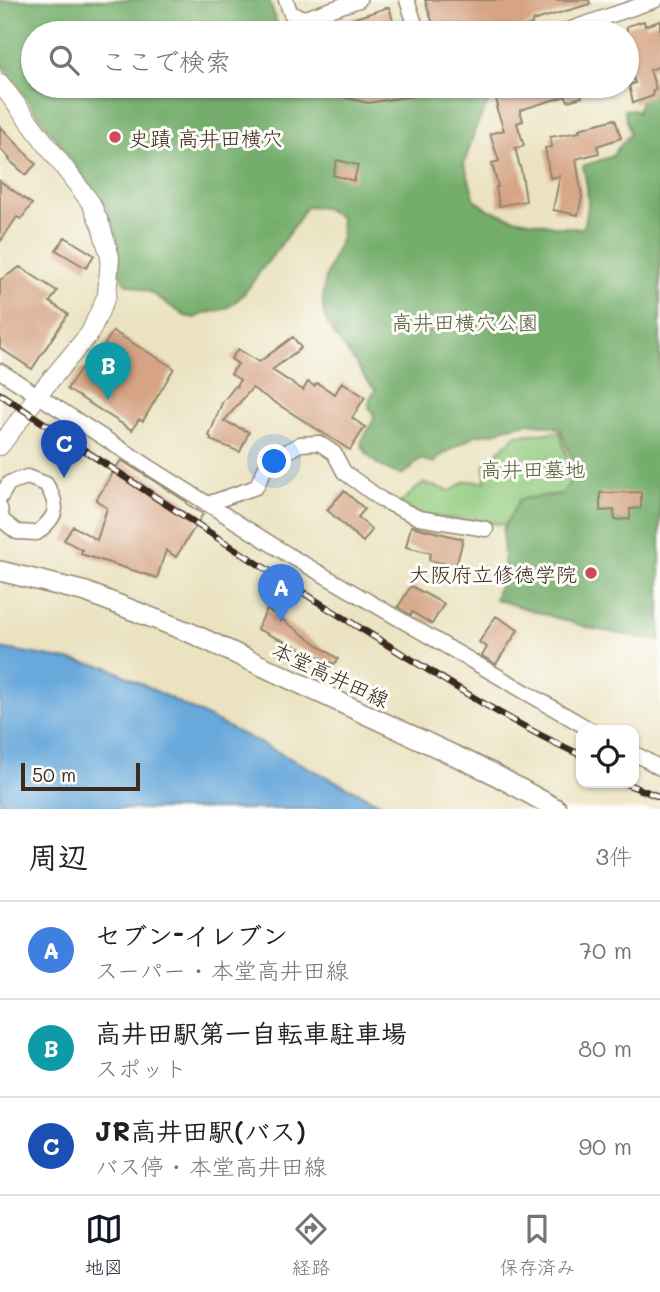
<!DOCTYPE html>
<html lang="ja">
<head>
<meta charset="utf-8">
<style>
	:root { --surface:#fff; --page:#f2f2f2; --text:#202124; --muted:#757577; --line:#e0e0e0; --accent:#111827 }
	body { margin:0; font-family:Mali,"Klee One",sans-serif; background:var(--page); color:var(--text) }
	.controls { position:absolute; right:21px; bottom:21px; display:grid; overflow:hidden; border-radius:14px; box-shadow:0 2px 5px #0004 }
	.controls button { width:63px; height:63px; display:grid; place-items:center; padding:0; border:0; border-bottom:2px solid var(--line); background:var(--surface); color:var(--text); font:35px sans-serif }
	.scale { position:absolute; left:21px; bottom:18px; width:119px; box-sizing:border-box; padding-left:7px; border:4px solid #3b2a1e; border-top:0; font-size:19px; line-height:24px; white-space:nowrap; color:#3b2a1e; -webkit-text-stroke:5px #fdfcf7; paint-order:stroke }
	.you { position:absolute; left:275px; top:462px; width:24px; height:24px; margin:-18px; border:5px solid #fff; border-radius:50%; background:#1a73e8; box-shadow:0 0 0 10px #1a73e833 }
	.badge { display:grid; place-items:center; width:46px; height:46px; border-radius:50%; background:var(--accent); color:#fff; font-size:23px; font-weight:700 }
	.pin { position:absolute; translate:-50% -58px; filter:drop-shadow(0 2px 4px #0008) }
	.pin::after { content:''; position:absolute; top:37px; width:24px; height:21px; background:inherit; clip-path:polygon(0 0,100% 0,50% 100%) }
	.list { margin:0; padding:0; list-style:none }
	h2 { display:flex; justify-content:space-between; align-items:center; height:91px; margin:0; padding:0 28px; font-size:30px }
	h2 small { font-size:23px; font-weight:400; color:var(--muted) }
	.list li { display:grid; grid-template-columns:46px 1fr auto; gap:21px; align-items:center; box-sizing:border-box; height:98px; padding:0 28px; border-top:2px solid var(--line) }
	.list b { display:block; font-size:26px; white-space:nowrap }
	.list p { margin:0; font-size:23px; white-space:nowrap; color:var(--muted) }
	.list em { font-size:23px; font-style:normal; color:var(--muted) }
	.icon { flex:none; width:38px; height:38px; fill:none; stroke:currentColor; stroke-width:2; stroke-linecap:round; stroke-linejoin:round }
	.map { position:relative; flex:none; width:660px; height:809px; overflow:hidden }
	.search { position:absolute; background:var(--surface); box-shadow:0 2px 5px #0004; left:21px; right:21px; top:21px; height:77px; display:flex; align-items:center; gap:18px; box-sizing:border-box; padding:0 24px; border-radius:38px; color:var(--muted); font-size:26px }
	.sheet { height:385px; background:var(--surface) }
	nav { display:flex; justify-content:space-around; align-items:center; box-sizing:border-box; height:98px; border-top:2px solid var(--line); background:var(--surface); font-size:19px; color:var(--muted) }
	nav a { display:grid; justify-items:center; gap:4px }
	nav .on { color:var(--accent) }
	.map>svg:first-child { display:block }
</style>
</head>
<body>
<div class="map">
<svg width="660" height="809" viewBox="0 0 660 809">
	<rect width="100%" height="100%" fill="#fdfcf7"/>
	<filter id="ink" filterUnits="userSpaceOnUse"><feTurbulence type="fractalNoise" baseFrequency=".0143" numOctaves="2"/><feDisplacementMap in="SourceGraphic" scale="14" xChannelSelector="R" yChannelSelector="G"/><feConvolveMatrix kernelMatrix="1 2 1 2 8 2 1 2 1" color-interpolation-filters="sRGB"/></filter>
	<filter id="wash" filterUnits="userSpaceOnUse"><feTurbulence type="fractalNoise" baseFrequency=".00686" numOctaves="4" result="noise"/><feDisplacementMap in="SourceGraphic" scale="28" xChannelSelector="R" yChannelSelector="G"/><feGaussianBlur stdDeviation="1.57" result="paint"/><feColorMatrix in="noise" values="0 0 0 0 0 0 0 0 0 0 0 0 0 0 0 0 0 1.4 0 .05"/><feComposite in="paint" operator="in"/></filter>
	<g filter="url(#wash)">
		<rect width="100%" height="100%" fill="#eae2c0"/>
		<path fill="#91ca7d" stroke="#667a4e" stroke-width="2" d="M560 432 579 503 510 525 422 516 400 503 423 483 450 491 466 481 485 482V464L516 435Z"/>
		<path fill="#74ae6c" stroke="#586c45" stroke-width="2" d="M0 0H269L280 33H33V86H489L491 92 489 101 476 127 464 164 475 200 488 209 509 217 559 227 583 228C591 206 588 189 583 166L613 156C617 147 624 142 630 134L624 110 634 109 637 113C640 98 647 87 660 78V641L593 629 495 599 504 569 503 529 520 499 562 494 576 473 561 429 550 426 528 423 504 428 495 433 476 435 439 457 435 463 424 460H418L411 469 401 475C382 468 369 462 361 443L374 419 373 413 369 407 370 398 376 390C365 380 364 376 356 364 335 332 316 325 325 281 328 266 336 254 340 240 342 233 341 225 340 218 330 209 320 205 306 207 293 229 278 249 262 269 251 284 246 294 230 306 220 313 206 310 195 318L185 316 150 292 125 283 119 274C121 258 117 238 112 223 109 217 107 213 106 207L0 63Z"/>
		<path fill="#67a8db" stroke="#51697c" stroke-width="2" d="M0 648 108 667 391 809H0Z"/>
		<g id="blocks">
			<path fill="#d6a484" d="M425 0H589L590 4 532 21V24L517 28V26L491 33H436Z
				M389 7 393 21 366 30 367 33H347L343 22Z
				M644 21 645 26 660 21V66L650 70 656 89 652 91 653 96 633 103 629 85 635 83 627 58V26Z
				M319 86H432V93L368 103 318 91Z
				M492 86H590V89L580 92 582 97 568 101 566 96 520 110 523 121 517 123 524 146 515 148 522 174 526 201 499 206 496 187H498L492 163 499 161 490 134 504 130 496 107 498 106Z
				M615 119 621 138 597 146 599 153 576 159 582 197 578 215 553 210 560 176 550 178 545 148 552 147 550 137 580 132 579 129Z
				M0 126 36 164 26 175 9 160 10 159 0 148Z
				M337 160 358 165 354 181 333 175Z
				M0 181 32 204 21 219 17 217 0 242Z
				M65 237 94 255 86 268 56 250Z
				M20 267 57 291 50 302 68 314 32 369 0 348V280Z
				M113 331 174 368 143 421 139 419 132 430 67 389 81 368 88 372Z
				M293 337 301 348 272 370 303 390 308 382 314 386 317 383 335 394 342 382 365 397 352 418 365 427 350 450 252 388 224 421 249 432 240 452 210 440 211 437 209 436 222 403 236 385 237 386V384L240 380 231 374 238 364 231 359 238 349 259 362Z
				M121 460 187 502V504L203 514 176 557 166 550 157 578 81 554 82 550 64 540 73 526 97 540 107 508 96 500Z
				M344 491 365 509 358 517 372 530 363 542 327 510Z
				M641 492V508L630 509V519L615 520 614 510 600 511V493Z
				M411 526 463 539 456 567 429 560 431 553 406 547Z
				M411 586 444 604 432 624 412 612 411 615 398 607Z
				M267 609 338 659 334 664 257 629Z
				M496 616 518 630 496 664 482 656 487 647 479 642Z"/>
		</g>
	</g>
	<g filter="url(#ink)">
		<use href="#blocks" fill-opacity="0" stroke="#92866f" stroke-width="2"/>
		<g fill="none" stroke-linecap="round" stroke-linejoin="round">
			<defs>
				<path id="minor" d="M286 0 291 14 305 18 359 0
					M407 0 418 33
					M559 33 656 0
					M0 371 154 470 287 554 591 730
					M0 498 9 483 27 477 46 484C60 508 58 515 37 533L17 532 2 520 0 508
					M207 504 256 487 268 463 300 444 319 443 334 453 344 472 382 500 419 518 486 529
					M634 753 660 768"/>
				<path id="tertiary" d="M0 83 91 203 101 226 110 257 107 295 90 333 38 395 0 446"/>
				<path id="secondary" d="M0 571 86 592 191 633 490 772 557 809"/>
			</defs>
			<use href="#minor" stroke="#92866f" stroke-width="17"/>
			<use href="#tertiary" stroke="#92866f" stroke-width="20"/>
			<use href="#secondary" stroke="#92866f" stroke-width="22"/>
			<use href="#minor" stroke="#fff" stroke-width="14"/>
			<use href="#tertiary" stroke="#fff" stroke-width="18"/>
			<use href="#secondary" stroke="#fff" stroke-width="19"/>
			<defs>
				<path id="rail" d="M0 394C125 477 250 561 378 639 445 680 510 723 581 755
					M624 783 660 797"/>
			</defs>
			<use href="#rail" stroke="#3b2a1e" stroke-width="7"/>
			<use href="#rail" stroke="#fdfcf7" stroke-width="4.5" stroke-dasharray="13" stroke-linecap="butt"/>
		</g>
	</g>
	<g fill="#d1495b" stroke="#fdfcf7" stroke-width="2.5">
		<circle cx="115" cy="137" r="7"/>
		<circle cx="591" cy="573" r="7"/>
	</g>
	<g text-anchor="middle" dominant-baseline="central" stroke-width="6" stroke-linejoin="round" paint-order="stroke">
		<g font-size="21" fill="#3b2a1e" stroke="#fdfcf7" text-anchor="start">
			<text x="129" y="137">史蹟 高井田横穴</text>
			<text x="577" y="573" text-anchor="end">大阪府立修徳学院</text>
		</g>
		<g font-size="21" fill="#555a3a" stroke="#fdfcf7">
			<text x="465" y="321">高井田横穴公園</text>
			<text x="533" y="468">高井田墓地</text>
		</g>
		<g font-size="21" fill="#3b2a1e" stroke="#fdfcf7">
			<text transform="translate(331 674) rotate(25)">本堂高井田線</text>
		</g>
	</g>
</svg>
<div class="controls">
<button><svg class="icon" aria-label="locate" viewBox="0 0 24 24"><circle cx="12" cy="12" r="6"/><path d="M12 2v4M12 18v4M2 12h4M18 12h4"/></svg></button>
</div>
<div class="scale">50 m</div>
<div class="you"></div>
<div class="pin badge" style="left:281px;top:622px;background:#3f7fe0">A</div>
<div class="pin badge" style="left:108px;top:400px;background:#0f9aa8">B</div>
<div class="pin badge" style="left:64px;top:478px;background:#1a4fb4">C</div>
<div class="search"><svg class="icon" aria-label="search" viewBox="0 0 24 24"><circle cx="10" cy="10" r="6"/><path d="M15 15l6 6"/></svg>ここで検索</div>
</div>
<section class="sheet">
<h2>周辺<small>3件</small></h2>
<ul class="list">
<li><span class="badge" style="background:#3f7fe0">A</span><div><b>セブン-イレブン</b><p>スーパー · 本堂高井田線</p></div><em>70 m</em></li>
<li><span class="badge" style="background:#0f9aa8">B</span><div><b>高井田駅第一自転車駐車場</b><p>スポット</p></div><em>80 m</em></li>
<li><span class="badge" style="background:#1a4fb4">C</span><div><b>JR高井田駅(バス)</b><p>バス停 · 本堂高井田線</p></div><em>90 m</em></li>
</ul>
</section>
<nav>
<a class="on"><svg class="icon" aria-label="map" viewBox="0 0 24 24"><path d="M3 6l6-2 6 2 6-2v14l-6 2-6-2-6 2zM9 4v14M15 6v14"/></svg>地図</a>
<a><svg class="icon" aria-label="directions" viewBox="0 0 24 24"><path d="M12 3l9 9-9 9-9-9zM9 14v-3h6M13 9l2 2-2 2"/></svg>経路</a>
<a><svg class="icon" aria-label="saved" viewBox="0 0 24 24"><path d="M7 4h10v16l-5-4-5 4z"/></svg>保存済み</a>
</nav>
</body>
</html>
